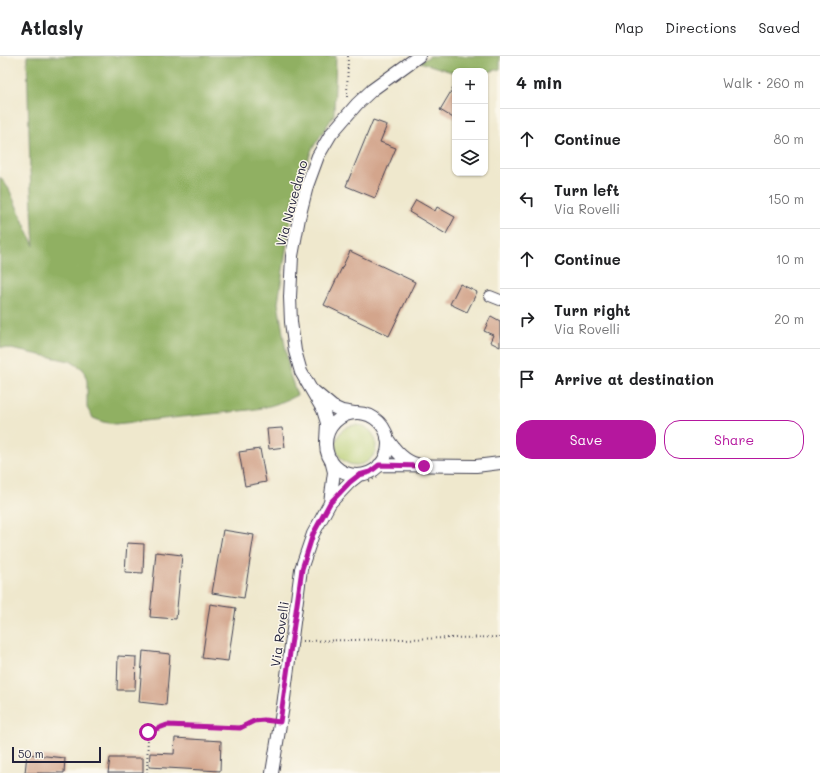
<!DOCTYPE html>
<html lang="en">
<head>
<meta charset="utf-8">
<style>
	:root { --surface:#fff; --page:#f6f6f6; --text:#202124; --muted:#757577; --line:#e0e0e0; --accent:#b5179e }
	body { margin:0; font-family:Mali,sans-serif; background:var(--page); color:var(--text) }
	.controls { position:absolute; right:12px; top:12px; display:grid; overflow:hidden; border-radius:8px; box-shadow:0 1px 3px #0004 }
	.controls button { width:36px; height:36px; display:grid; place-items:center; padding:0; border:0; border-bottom:1px solid var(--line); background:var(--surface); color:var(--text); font:20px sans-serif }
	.scale { position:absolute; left:12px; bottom:10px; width:89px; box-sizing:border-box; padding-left:4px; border:2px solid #22223b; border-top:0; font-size:11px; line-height:14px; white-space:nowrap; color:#22223b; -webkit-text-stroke:3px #fbf7ec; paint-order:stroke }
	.stop { position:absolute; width:12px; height:12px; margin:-9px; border:3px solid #b5179e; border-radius:50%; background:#fff }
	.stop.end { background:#b5179e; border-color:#fff; box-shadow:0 1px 4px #0008 }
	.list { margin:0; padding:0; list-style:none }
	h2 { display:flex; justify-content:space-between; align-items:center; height:52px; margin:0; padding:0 16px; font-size:17px }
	h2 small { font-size:13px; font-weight:400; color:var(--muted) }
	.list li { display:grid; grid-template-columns:26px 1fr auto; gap:12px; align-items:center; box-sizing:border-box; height:60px; padding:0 16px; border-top:1px solid var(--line) }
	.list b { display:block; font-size:15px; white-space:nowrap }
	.list p { margin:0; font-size:13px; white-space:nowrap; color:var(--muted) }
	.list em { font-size:13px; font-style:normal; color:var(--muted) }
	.actions { display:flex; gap:8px; padding:12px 16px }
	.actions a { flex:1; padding:9px 0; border:1px solid var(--accent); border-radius:16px; text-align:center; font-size:14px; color:var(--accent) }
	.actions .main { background:var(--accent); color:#fff }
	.icon { flex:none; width:22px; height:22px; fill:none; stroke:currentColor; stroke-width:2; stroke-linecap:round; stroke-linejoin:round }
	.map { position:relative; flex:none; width:500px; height:717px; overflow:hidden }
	header { display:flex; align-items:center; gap:24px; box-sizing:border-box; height:56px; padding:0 20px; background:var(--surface); border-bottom:1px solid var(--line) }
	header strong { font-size:19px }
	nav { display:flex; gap:22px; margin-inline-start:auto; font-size:14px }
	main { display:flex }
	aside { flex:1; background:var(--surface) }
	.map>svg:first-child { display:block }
</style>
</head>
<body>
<header>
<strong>Atlasly</strong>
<nav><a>Map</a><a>Directions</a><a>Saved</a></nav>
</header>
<main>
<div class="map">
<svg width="500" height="717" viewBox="0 0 500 717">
	<rect width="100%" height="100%" fill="#fbf7ec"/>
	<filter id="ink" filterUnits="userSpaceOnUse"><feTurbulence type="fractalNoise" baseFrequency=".025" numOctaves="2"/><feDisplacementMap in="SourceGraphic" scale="8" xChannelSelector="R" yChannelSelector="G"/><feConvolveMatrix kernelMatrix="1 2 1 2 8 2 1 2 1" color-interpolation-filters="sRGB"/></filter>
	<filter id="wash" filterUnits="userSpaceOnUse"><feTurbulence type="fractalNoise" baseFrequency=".012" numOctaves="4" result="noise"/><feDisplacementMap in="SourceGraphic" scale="16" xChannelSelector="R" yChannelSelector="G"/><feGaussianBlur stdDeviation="0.9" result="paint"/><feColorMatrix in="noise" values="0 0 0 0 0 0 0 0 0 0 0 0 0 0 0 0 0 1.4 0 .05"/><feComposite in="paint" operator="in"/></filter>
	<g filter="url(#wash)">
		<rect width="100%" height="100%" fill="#efe8cd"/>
		<path fill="#b5cc70" stroke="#6c7756" d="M336 389a20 20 0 1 1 40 0a20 20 0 1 1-40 0Z"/>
		<path fill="#90b062" stroke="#59694e" d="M27 0H336L334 59 312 93 294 141 278 247 290 319 297 339C282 347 266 352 249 354L115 368 103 366 93 362 87 352V325L83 313 70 305 6 292 0 291V121L9 133 34 190 30 115Z
			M430 0H500V13L485 17V15H455V17L420 6Z"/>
		<g id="blocks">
			<path fill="#d3a58c" d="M453 32 455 33V63L440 54Z
				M373 64 387 69 380 86 396 92 375 142 346 130Z
				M416 144 435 155 437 151 455 161 446 178 409 156Z
				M350 195 415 226 389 280 324 249Z
				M460 228 477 236 467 256 450 248Z
				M491 260 500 265V291L490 286 493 279 484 275Z
				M282 372 285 391 269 393 267 373Z
				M260 393 266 426 245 430 239 396Z
				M223 474 254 479 244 542 212 537Z
				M127 487 144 488 143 517 125 516Z
				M156 496 182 499 176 563 150 561Z
				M210 548 236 552 228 605 202 602Z
				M143 595 170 598 166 649 139 646Z
				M118 600 136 601 135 634H117Z
				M175 682 221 685 220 715 149 711 150 697 174 698Z
				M27 698 65 702 64 717H25Z
				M110 702H143V717H108Z"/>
		</g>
	</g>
	<g filter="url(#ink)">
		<use href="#blocks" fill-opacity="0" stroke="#414051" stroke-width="1"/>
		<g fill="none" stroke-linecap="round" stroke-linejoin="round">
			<defs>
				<path id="minor" d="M490 240 500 244"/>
				<path id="tertiary" d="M315 336 333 351 342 355 354 357
					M326 388a31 31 0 1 1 62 0a31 31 0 1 1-62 0Z
					M387 382C394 393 403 405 417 408
					M326 385 327 367 323 354 301 316 295 295 291 266 290 241 292 200 299 162 307 130 318 100 331 78 357 48 372 34 419 0
					M379 409 476 410 500 407
					M330 447 334 416 331 404
					M272 717 283 650 301 513 313 478 330 447 350 426 359 419"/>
			</defs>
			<use href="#minor" stroke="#414051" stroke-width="12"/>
			<use href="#tertiary" stroke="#414051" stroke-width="14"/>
			<path stroke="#414051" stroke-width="2" stroke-dasharray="1 3" stroke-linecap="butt" d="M347 41 348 0
				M369 425 378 421
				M303 585 500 581
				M147 717 148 676 167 669 240 672 254 665 264 664 269 665"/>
			<use href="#minor" stroke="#fff" stroke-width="10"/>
			<use href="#tertiary" stroke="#fff" stroke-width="12"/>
		</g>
	</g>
	<g fill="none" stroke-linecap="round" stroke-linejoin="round" filter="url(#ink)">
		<path stroke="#b5179e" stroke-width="5" d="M148 676 167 669 240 672 254 665 264 664 280 666 302 513 313 478 330 447 350 426 359 419 370 416 379 409 424 410"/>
	</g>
	<g text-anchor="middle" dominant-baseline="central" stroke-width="3" stroke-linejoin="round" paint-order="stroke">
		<g font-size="13" fill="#22223b" stroke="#fbf7ec">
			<text transform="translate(291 147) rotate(-75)">Via Navedano</text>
			<text transform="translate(279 578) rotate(-82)">Via Rovelli</text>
		</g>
	</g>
</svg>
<div class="controls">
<button>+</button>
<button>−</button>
<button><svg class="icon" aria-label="layers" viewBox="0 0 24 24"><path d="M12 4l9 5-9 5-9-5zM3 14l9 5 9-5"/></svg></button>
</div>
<div class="scale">50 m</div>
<div class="stop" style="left:148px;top:676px"></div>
<div class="stop end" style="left:424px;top:410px"></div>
</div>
<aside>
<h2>4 min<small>Walk · 260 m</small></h2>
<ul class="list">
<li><svg class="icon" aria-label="ahead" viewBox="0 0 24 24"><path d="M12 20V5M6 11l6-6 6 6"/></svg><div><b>Continue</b></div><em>80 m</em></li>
<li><svg class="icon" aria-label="left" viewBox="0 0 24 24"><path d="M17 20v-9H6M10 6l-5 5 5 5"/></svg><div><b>Turn left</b><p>Via Rovelli</p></div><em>150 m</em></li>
<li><svg class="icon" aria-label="ahead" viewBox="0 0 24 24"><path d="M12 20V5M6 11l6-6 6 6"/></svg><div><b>Continue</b></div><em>10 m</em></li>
<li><svg class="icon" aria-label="right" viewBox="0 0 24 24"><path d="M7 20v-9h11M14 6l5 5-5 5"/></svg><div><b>Turn right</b><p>Via Rovelli</p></div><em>20 m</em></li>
<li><svg class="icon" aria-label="arrive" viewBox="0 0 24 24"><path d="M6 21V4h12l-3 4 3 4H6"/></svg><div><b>Arrive at destination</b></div></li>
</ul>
<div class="actions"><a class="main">Save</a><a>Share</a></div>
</aside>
</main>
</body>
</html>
